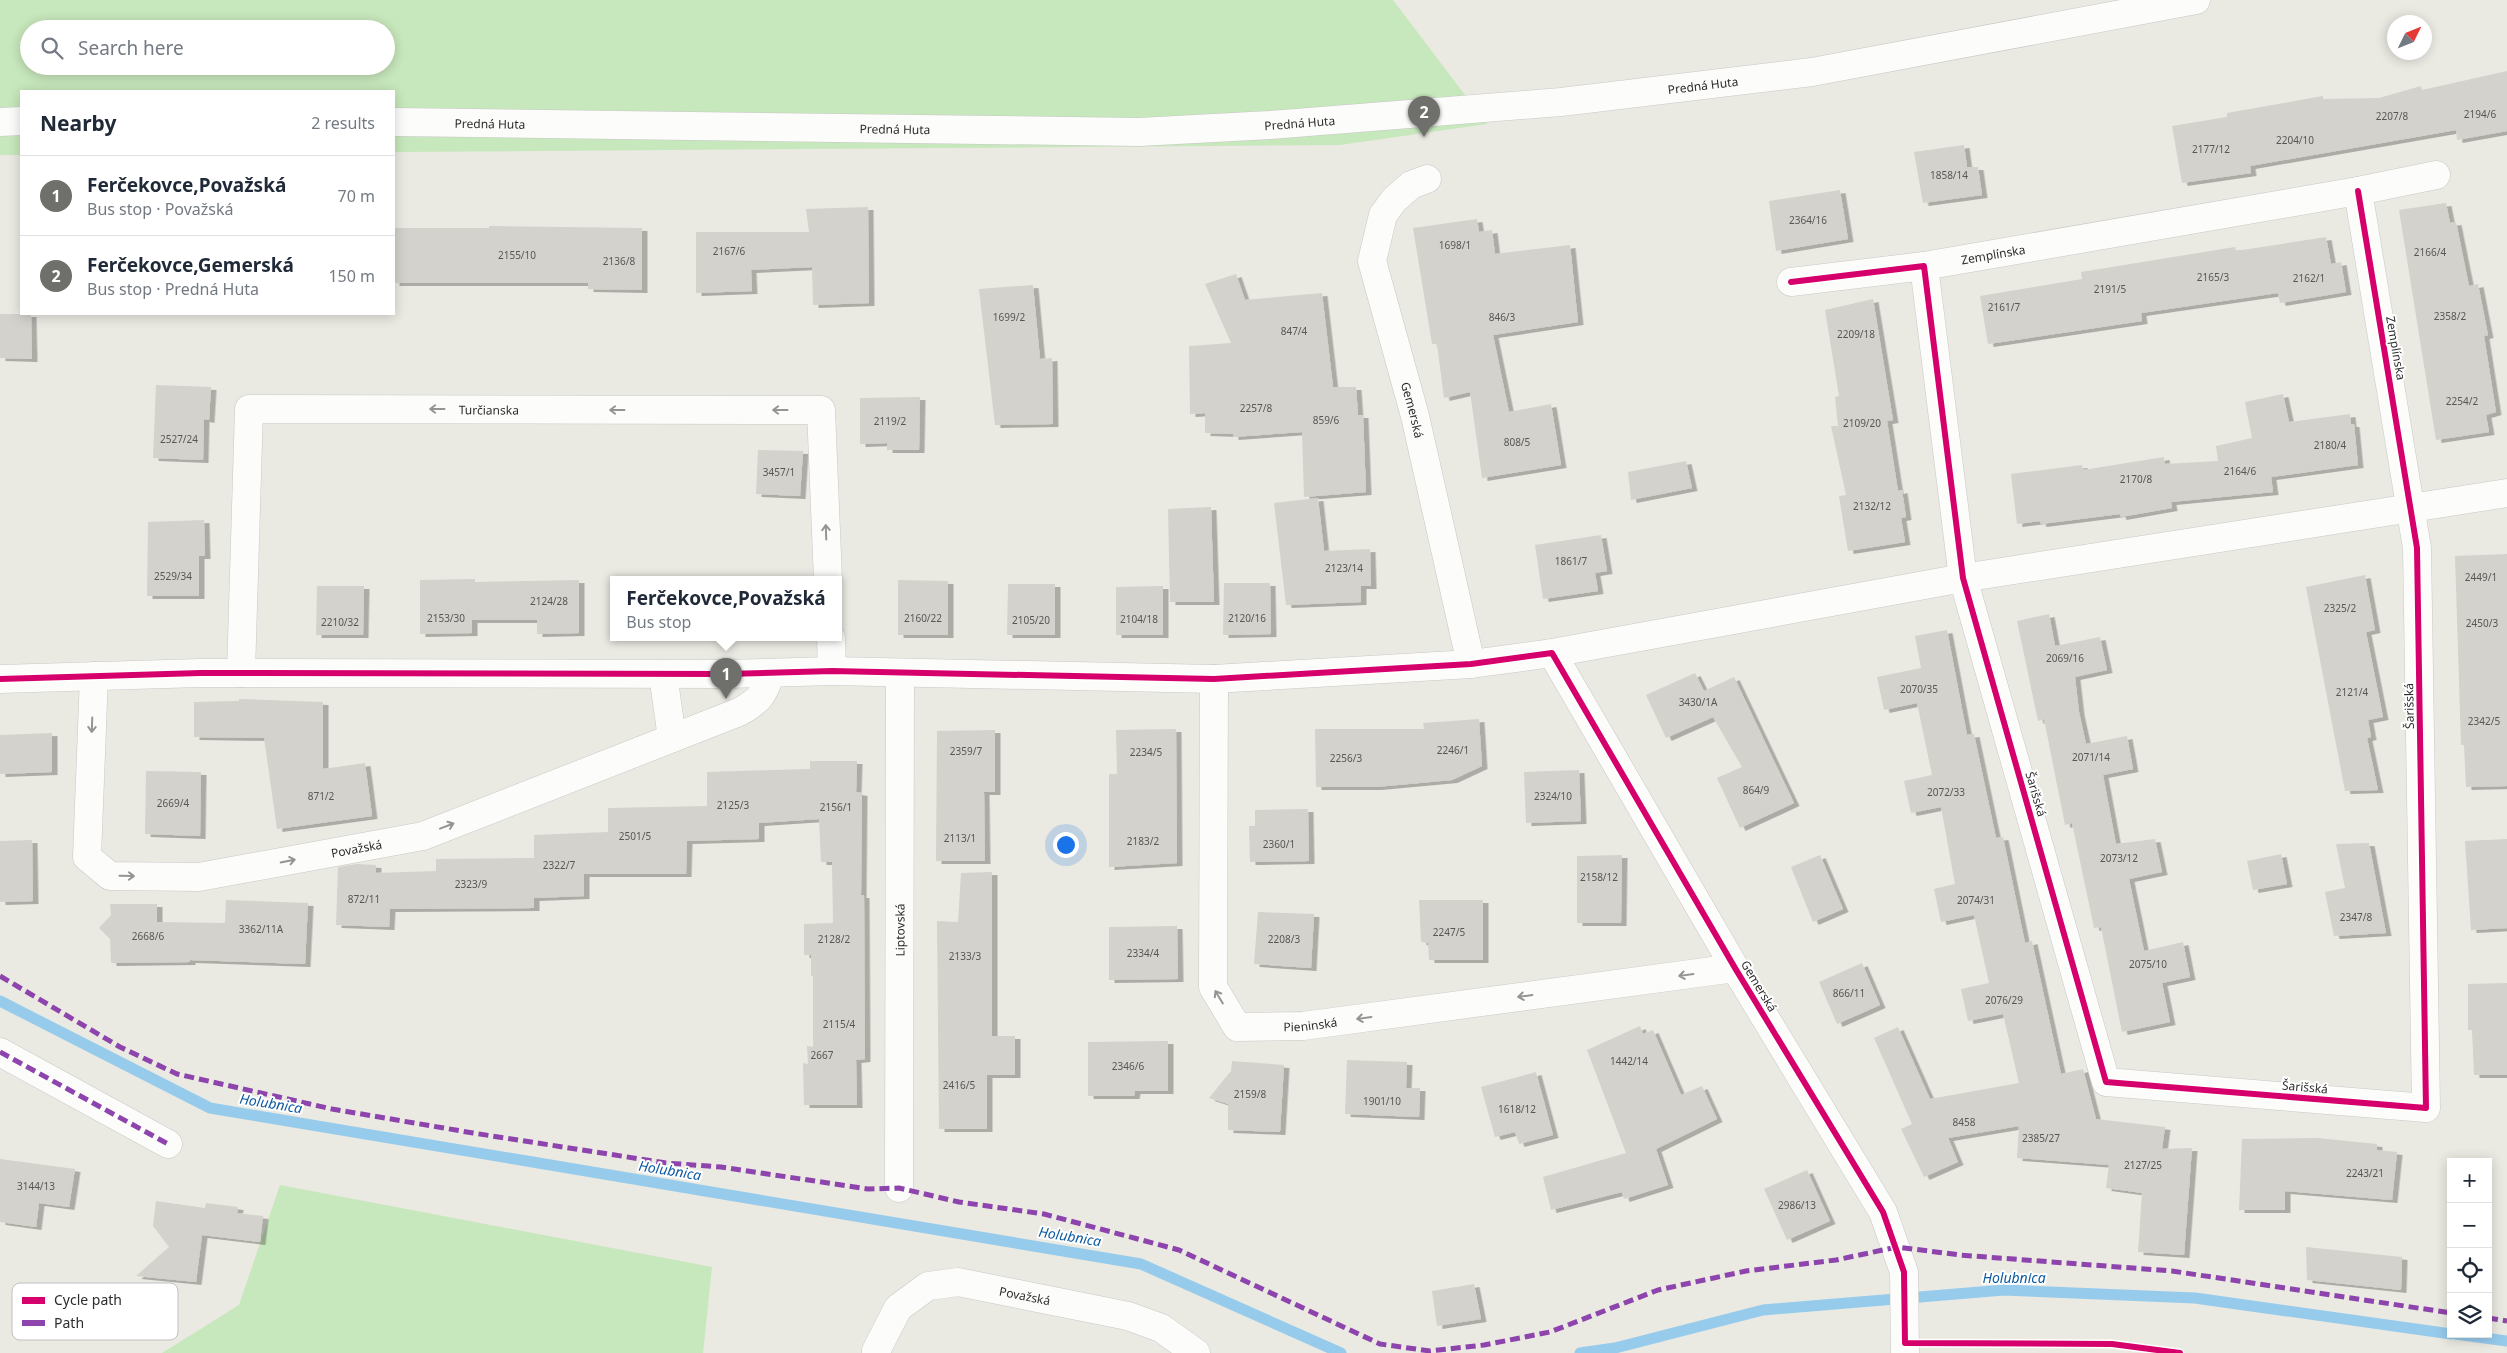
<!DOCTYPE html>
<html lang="en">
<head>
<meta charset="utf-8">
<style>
	:root { --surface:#fff; --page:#f6f6f7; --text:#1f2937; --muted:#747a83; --line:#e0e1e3; --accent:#6f6f6c }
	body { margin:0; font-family:"Noto Sans",sans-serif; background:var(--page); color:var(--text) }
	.controls { position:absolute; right:15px; bottom:15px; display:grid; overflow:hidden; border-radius:0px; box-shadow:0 2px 12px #0003 }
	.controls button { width:45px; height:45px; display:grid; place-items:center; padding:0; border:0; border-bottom:1px solid var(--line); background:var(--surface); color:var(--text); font:25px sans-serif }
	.compass { position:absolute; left:2387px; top:15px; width:45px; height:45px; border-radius:50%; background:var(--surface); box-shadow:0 2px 12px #0003; rotate:47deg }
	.you { position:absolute; left:1065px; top:844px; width:18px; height:18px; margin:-12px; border:4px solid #fff; border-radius:50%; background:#1a73e8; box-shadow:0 0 0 8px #1a73e833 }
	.badge { display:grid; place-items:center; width:32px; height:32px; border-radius:50%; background:var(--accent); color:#fff; font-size:16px; font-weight:700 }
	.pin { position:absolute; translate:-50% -41px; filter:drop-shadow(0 1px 2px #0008) }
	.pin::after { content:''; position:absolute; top:26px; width:18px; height:15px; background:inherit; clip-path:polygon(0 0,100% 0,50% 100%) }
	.popup { position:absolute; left:610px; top:576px; width:232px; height:65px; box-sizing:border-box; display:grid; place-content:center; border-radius:0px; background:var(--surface); filter:drop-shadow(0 1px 4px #0005); font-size:16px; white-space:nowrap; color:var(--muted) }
	.popup b { font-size:19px; color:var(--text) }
	.popup::after { content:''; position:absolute; left:50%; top:100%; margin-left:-10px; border:10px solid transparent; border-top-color:var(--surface) }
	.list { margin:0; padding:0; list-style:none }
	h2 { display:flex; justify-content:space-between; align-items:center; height:65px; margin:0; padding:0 20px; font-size:21px }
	h2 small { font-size:16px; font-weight:400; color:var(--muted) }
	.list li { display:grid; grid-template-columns:32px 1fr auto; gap:15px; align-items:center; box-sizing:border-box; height:80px; padding:0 20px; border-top:1px solid var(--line) }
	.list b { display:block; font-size:19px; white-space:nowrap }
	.list p { margin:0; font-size:16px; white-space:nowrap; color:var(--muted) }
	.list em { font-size:16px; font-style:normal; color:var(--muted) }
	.icon { flex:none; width:28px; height:28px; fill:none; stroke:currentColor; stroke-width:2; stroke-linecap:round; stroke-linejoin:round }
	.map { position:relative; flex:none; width:2507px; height:1353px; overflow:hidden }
	.search { position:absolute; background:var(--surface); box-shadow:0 2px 12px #0003; left:20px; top:20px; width:375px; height:55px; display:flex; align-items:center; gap:12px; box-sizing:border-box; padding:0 18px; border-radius:28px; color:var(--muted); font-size:19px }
	.panel { position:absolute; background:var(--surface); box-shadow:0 2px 12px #0003; left:20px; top:90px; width:375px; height:225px; border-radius:0px }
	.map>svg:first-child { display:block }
</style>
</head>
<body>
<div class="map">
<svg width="2507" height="1353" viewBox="0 0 2507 1353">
	<defs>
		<filter id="shadow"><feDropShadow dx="5.5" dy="3" stdDeviation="0" flood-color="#0004"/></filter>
	</defs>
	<rect width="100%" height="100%" fill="#eae9e2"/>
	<path fill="#c7e7bc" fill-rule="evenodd" d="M0 0H1393L1487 124 1340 145 394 152V91H21V155H0ZM29 29H386V66H29Z
		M280 1185 712 1267 703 1353H162L239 1305Z"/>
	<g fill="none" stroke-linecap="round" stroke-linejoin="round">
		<path stroke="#96cbec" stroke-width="11" d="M0 1001 210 1108 1141 1264 1341 1353
			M2455 1334 2507 1341
			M1580 1353 1615 1348 1763 1310 2004 1290 2195 1298 2451 1334"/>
	</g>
	<path fill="#d3d2cd" filter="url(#shadow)" d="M2507 71V131L2457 140 2456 130 2250 166 2251 173 2182 183 2172 126 2227 117V113L2323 96V99L2379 98 2421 86 2422 90Z
		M1964 145 1967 167H1978L1982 195 1923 203 1914 152Z
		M1840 190 1848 239 1776 251 1769 201Z
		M2446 203 2450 223 2456 222 2469 286 2478 284 2488 335 2484 336 2496 412 2486 415 2489 432 2436 440 2399 210Z
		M868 207 869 303 813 305 812 267 751 270 752 291 696 293V232H809L806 209Z
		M1477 219 1479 232 1492 230 1495 254 1570 245 1578 322 1493 335 1509 412 1551 404 1561 465 1482 478 1470 392 1444 398 1437 344H1432L1413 228Z
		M489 226 642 228V290L588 289V283H394V228H489Z
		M2326 237 2331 264 2341 262 2346 292 2280 303 2278 293 2141 313 2142 321 1988 344 1980 296 2082 279 2081 272 2235 247 2236 251Z
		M1236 274 1245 300 1322 293 1333 387H1356L1358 415H1363L1366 492 1304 497 1302 432 1233 437V434L1205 433V413L1190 414 1189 346 1231 343 1205 284Z
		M1033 285 1040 359 1052 358 1053 424 995 425 979 289Z
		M1873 299 1893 420 1887 421 1898 491 1902 490 1906 517 1901 518 1905 542 1848 551 1839 496 1846 495 1831 426H1838L1835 397 1839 396 1825 310Z
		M0 314H31L32 359 0 358Z
		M156 385 211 387 209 420 204 419 203 460 153 458Z
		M2283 394 2289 422 2350 414 2351 424H2354L2358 465 2271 477 2273 492 2171 502 2172 508 2121 517 2120 514 2041 524 2040 521 2017 524 2011 474 2082 465 2083 470 2164 457 2165 464 2218 461 2216 446 2252 438 2245 402Z
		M920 397 919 450H887V443L860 444V398Z
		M758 450 803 451 800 496 756 494Z
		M1686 461 1692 488 1631 500 1628 472Z
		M1318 498 1324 551 1370 549 1371 586H1361V602L1286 605 1274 503Z
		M1211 507 1214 602H1170L1168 509Z
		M204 520 205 556H199V596H147L148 522Z
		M1601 535 1607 571 1595 573 1598 591 1543 599 1535 545Z
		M2507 554V786L2466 787 2464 745H2461L2455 556Z
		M2365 575 2375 630 2366 632 2383 717 2368 720 2371 737 2367 738 2378 790 2345 791 2306 587Z
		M475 579V582L579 580V633L537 634V620H472V633L420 634V580Z
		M898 580 948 581V635H898Z
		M1224 583H1270L1271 634 1223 635Z
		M1008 584H1055V635H1007Z
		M317 586H364L363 635H316Z
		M1163 586V635H1116V587Z
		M2049 614 2055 646 2100 637 2107 670 2075 677 2079 712 2086 744 2127 736 2133 769 2103 775 2116 844 2155 839 2162 872 2129 879 2144 951 2183 942 2190 977 2162 983 2170 1022 2122 1032 2101 927 2094 928 2072 823 2065 825 2044 719 2038 721 2017 621Z
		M1947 630 1967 735 1974 734 1996 838 2003 837 2025 943 2032 941 2061 1074 2083 1069 2096 1119 2165 1127 2162 1149 2192 1148 2184 1255 2138 1252 2142 1193 2106 1188 2109 1165 2017 1158 2019 1126 1948 1138 1958 1162 1924 1177 1901 1129 1912 1124 1874 1038 1898 1027 1930 1099 2019 1083 2003 1014 1968 1021 1961 989 1989 983 1974 915 1941 922 1934 889 1955 884 1941 807 1911 813 1904 781 1932 775 1917 703 1884 710 1877 677 1921 668 1915 636Z
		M1695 673 1704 691 1734 677 1794 803 1740 828 1717 778 1742 767 1713 717 1666 738 1646 695Z
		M239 699 323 702V769L365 763 372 816 277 829 264 738 194 737V702L239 701Z
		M1479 719 1482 766 1452 780 1376 787H1316L1315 729H1424L1423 723Z
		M1176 729 1177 863 1109 867V774H1117L1116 730Z
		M995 730V792H984L985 861H936L937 731Z
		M52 733V772L0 774V735Z
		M810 761H857L856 792 862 793 861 895H864L865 1059 856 1060 857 1105H804L803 1063 808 1064 807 1046 813 1047V976H811V955H804V924L833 923 832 862H821L819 819 759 823V839L687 841 686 874H584V896L534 898V908L390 909 389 927 336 925 338 867 357 864 376 865V873L436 871V859L534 858V835L608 832V808L707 806V772L810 769Z
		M1579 770 1581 821 1526 823 1524 772Z
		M146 771 201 772 200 836 145 834Z
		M1308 809 1309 861 1250 862 1249 826H1255V810Z
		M2507 839V928L2471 930 2465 841Z
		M32 840 33 901 0 902V841Z
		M2369 843 2386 933 2334 936 2325 892 2345 888 2336 844Z
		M2281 854 2287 884 2253 890 2247 861Z
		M1622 855 1621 923H1577V856Z
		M1820 855 1843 909 1813 922 1791 867Z
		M992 872V1036H1015V1075H987V1129H939L937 921 958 922 961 873Z
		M226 900 308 903 305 964 190 960V962L111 963 110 939 99 928 111 915 110 904H157V922L225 923Z
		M1419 900H1483V960H1429L1428 943 1421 942Z
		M1258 912 1314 914 1311 968 1254 964Z
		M1177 926 1178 979 1109 980V927Z
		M1862 963 1880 1005 1837 1024 1819 982Z
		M2507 983V1075H2474L2472 1030H2468V984Z
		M1640 1026 1643 1034 1653 1030 1681 1095 1702 1086 1717 1119 1656 1149 1668 1185 1624 1199 1622 1192 1551 1210 1543 1177 1626 1153 1587 1050Z
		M1168 1041V1091H1135L1134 1096H1088V1042Z
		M1347 1060 1407 1062 1406 1088H1420L1419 1117 1345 1114Z
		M1232 1061 1284 1065 1280 1132 1228 1130V1104L1209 1098 1231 1071Z
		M1536 1072 1553 1135 1519 1144 1515 1132 1495 1137 1481 1087Z
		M2317 1138 2377 1144V1150L2397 1152 2392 1200 2285 1191V1210H2239L2242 1139Z
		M0 1159 75 1169 69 1207 39 1203 36 1227 0 1222Z
		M1807 1170 1830 1221 1787 1240 1764 1189Z
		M156 1201 205 1208 206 1203 238 1207 237 1213 263 1216 260 1242 202 1235 196 1282 136 1276 169 1247 153 1226Z
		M2306 1247 2402 1257 2401 1290 2307 1280Z
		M1474 1284 1481 1319 1437 1326 1432 1291Z"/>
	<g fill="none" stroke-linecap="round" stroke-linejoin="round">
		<defs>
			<g id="minor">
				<path id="s1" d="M1427 179 1411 185 1394 200 1383 215 1372 261 1415 416 1471 664"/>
				<path id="s2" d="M1924 266 2358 191 2436 175"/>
				<path d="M1791 282 1924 266 1963 578 2106 1082 2426 1108 2417 548 2358 191"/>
				<path d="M831 638 832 671"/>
				<path d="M1552 653 1735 968 1883 1212 1904 1272 1905 1353"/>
				<path id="s3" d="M241 673 249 409 821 410 828 580"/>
				<path d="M663 674 672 738"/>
				<path id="s4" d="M94 676 87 857 110 876 199 877 423 836 739 712C761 700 763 695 771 673"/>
				<path d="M0 679 200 673 726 674 832 671 1214 679 1471 664 1552 653 1963 578 2507 493"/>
				<path id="s5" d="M1214 679 1213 987 1237 1027 1303 1026 1735 968"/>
				<path d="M0 1052 168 1144"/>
				<path id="s6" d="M899 1188 900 673"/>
				<path id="s7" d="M876 1351 898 1308 928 1286 958 1282 1128 1316 1161 1328 1196 1353"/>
			</g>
			<g id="secondary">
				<path d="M0 122 21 121"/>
				<path id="s8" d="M394 122 1139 132 1270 125 1561 102 1812 72 2196 0"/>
			</g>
		</defs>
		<use href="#minor" stroke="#c8c8c7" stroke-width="29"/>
		<use href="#secondary" stroke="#c8c8c7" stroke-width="29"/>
		<use href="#minor" stroke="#fcfcfb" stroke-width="28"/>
		<use href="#secondary" stroke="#fcfcfb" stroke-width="28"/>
		<path stroke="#8e44ad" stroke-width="5" stroke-dasharray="10 5" stroke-linecap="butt" d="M0 976 120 1047 177 1074 332 1109 473 1133 666 1163 721 1167 868 1189 899 1188 959 1202 1044 1214 1179 1250 1380 1344 1430 1351 1484 1345 1550 1332 1658 1290 1746 1271 1836 1260 1897 1247 1960 1255 2172 1271 2451 1313
			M0 1052 168 1144
			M2488 1318 2507 1321"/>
		<defs>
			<path id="cycleway" d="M1791 282 1924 266 1963 578 2106 1082 2426 1108 2417 548 2358 191
				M0 679 200 673 726 674 832 671 1214 679 1471 664 1552 653 1735 968 1883 1212 1904 1272 1905 1343 2112 1344 2180 1353"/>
		</defs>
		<use href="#cycleway" stroke="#fff" stroke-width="9"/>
		<use href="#cycleway" stroke="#d6006c" stroke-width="6"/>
	</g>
	<defs><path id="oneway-shaft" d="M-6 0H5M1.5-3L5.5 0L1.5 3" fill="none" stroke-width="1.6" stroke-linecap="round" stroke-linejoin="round" transform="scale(1.25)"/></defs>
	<g stroke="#949494">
		<use href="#oneway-shaft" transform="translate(437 409) rotate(-180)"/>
		<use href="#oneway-shaft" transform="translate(617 410) rotate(-180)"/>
		<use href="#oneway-shaft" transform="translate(780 410) rotate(-180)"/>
		<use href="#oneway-shaft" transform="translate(826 532) rotate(-92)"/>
		<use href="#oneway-shaft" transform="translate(92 725) rotate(92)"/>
		<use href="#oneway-shaft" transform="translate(447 826) rotate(-21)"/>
		<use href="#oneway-shaft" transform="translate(288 861) rotate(-11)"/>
		<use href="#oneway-shaft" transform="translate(127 876) rotate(1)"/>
		<use href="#oneway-shaft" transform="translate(1686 975) rotate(172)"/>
		<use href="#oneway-shaft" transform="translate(1525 996) rotate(172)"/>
		<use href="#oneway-shaft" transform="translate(1219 997) rotate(-121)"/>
		<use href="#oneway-shaft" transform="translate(1364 1018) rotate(172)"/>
	</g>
	<g text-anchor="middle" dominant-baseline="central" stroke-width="4" stroke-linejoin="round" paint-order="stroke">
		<g font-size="10" fill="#575756">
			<text x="2480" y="114">2194/6</text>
			<text x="2392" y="116">2207/8</text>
			<text x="2295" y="140">2204/10</text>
			<text x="2211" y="149">2177/12</text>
			<text x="1949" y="175">1858/14</text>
			<text x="1808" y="220">2364/16</text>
			<text x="1455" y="245">1698/1</text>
			<text x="729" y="251">2167/6</text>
			<text x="2430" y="252">2166/4</text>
			<text x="517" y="255">2155/10</text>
			<text x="619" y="261">2136/8</text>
			<text x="2213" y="277">2165/3</text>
			<text x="2309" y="278">2162/1</text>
			<text x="2110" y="289">2191/5</text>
			<text x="2004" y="307">2161/7</text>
			<text x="2450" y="316">2358/2</text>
			<text x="1009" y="317">1699/2</text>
			<text x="1502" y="317">846/3</text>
			<text x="1294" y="331">847/4</text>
			<text x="1856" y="334">2209/18</text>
			<text x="2462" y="401">2254/2</text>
			<text x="1256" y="408">2257/8</text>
			<text x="1326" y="420">859/6</text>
			<text x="890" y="421">2119/2</text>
			<text x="1862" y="423">2109/20</text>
			<text x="179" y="439">2527/24</text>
			<text x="1517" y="442">808/5</text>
			<text x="2330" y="445">2180/4</text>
			<text x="2240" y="471">2164/6</text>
			<text x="779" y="472">3457/1</text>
			<text x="2136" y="479">2170/8</text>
			<text x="1872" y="506">2132/12</text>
			<text x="1571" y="561">1861/7</text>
			<text x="1344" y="568">2123/14</text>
			<text x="173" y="576">2529/34</text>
			<text x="2481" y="577">2449/1</text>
			<text x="549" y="601">2124/28</text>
			<text x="2340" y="608">2325/2</text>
			<text x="446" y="618">2153/30</text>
			<text x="923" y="618">2160/22</text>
			<text x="1247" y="618">2120/16</text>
			<text x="1139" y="619">2104/18</text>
			<text x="1031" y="620">2105/20</text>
			<text x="340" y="622">2210/32</text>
			<text x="2482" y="623">2450/3</text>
			<text x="2065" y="658">2069/16</text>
			<text x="1919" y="689">2070/35</text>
			<text x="2352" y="692">2121/4</text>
			<text x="1698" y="702">3430/1A</text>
			<text x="2484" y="721">2342/5</text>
			<text x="1453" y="750">2246/1</text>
			<text x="966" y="751">2359/7</text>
			<text x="1146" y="752">2234/5</text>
			<text x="2091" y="757">2071/14</text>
			<text x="1346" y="758">2256/3</text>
			<text x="1756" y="790">864/9</text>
			<text x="1946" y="792">2072/33</text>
			<text x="321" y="796">871/2</text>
			<text x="1553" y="796">2324/10</text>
			<text x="173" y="803">2669/4</text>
			<text x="733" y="805">2125/3</text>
			<text x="836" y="807">2156/1</text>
			<text x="635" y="836">2501/5</text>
			<text x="960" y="838">2113/1</text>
			<text x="1143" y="841">2183/2</text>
			<text x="1279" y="844">2360/1</text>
			<text x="2119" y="858">2073/12</text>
			<text x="559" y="865">2322/7</text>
			<text x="1599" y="877">2158/12</text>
			<text x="471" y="884">2323/9</text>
			<text x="364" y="899">872/11</text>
			<text x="1976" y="900">2074/31</text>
			<text x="2356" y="917">2347/8</text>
			<text x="261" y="929">3362/11A</text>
			<text x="1449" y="932">2247/5</text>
			<text x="148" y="936">2668/6</text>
			<text x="834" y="939">2128/2</text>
			<text x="1284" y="939">2208/3</text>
			<text x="1143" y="953">2334/4</text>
			<text x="965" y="956">2133/3</text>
			<text x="2148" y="964">2075/10</text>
			<text x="1849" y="993">866/11</text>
			<text x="2004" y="1000">2076/29</text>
			<text x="839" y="1024">2115/4</text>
			<text x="822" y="1055">2667</text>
			<text x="1629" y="1061">1442/14</text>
			<text x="1128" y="1066">2346/6</text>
			<text x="959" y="1085">2416/5</text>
			<text x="1250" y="1094">2159/8</text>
			<text x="1382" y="1101">1901/10</text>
			<text x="1517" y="1109">1618/12</text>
			<text x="1964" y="1122">8458</text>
			<text x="2041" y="1138">2385/27</text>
			<text x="2143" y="1165">2127/25</text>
			<text x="2365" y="1173">2243/21</text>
			<text x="36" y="1186">3144/13</text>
			<text x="1797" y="1205">2986/13</text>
		</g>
		<g font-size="12" fill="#2d2d2d" stroke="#fff">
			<text stroke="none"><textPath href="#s8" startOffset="1311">Predná Huta</textPath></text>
			<text stroke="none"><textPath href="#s8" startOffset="96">Predná Huta</textPath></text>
			<text stroke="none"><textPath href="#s8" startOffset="906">Predná Huta</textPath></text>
			<text stroke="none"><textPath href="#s8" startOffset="501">Predná Huta</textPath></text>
			<text stroke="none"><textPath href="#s2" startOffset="70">Zemplínska</textPath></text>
			<text transform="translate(2396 348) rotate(80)">Zemplínska</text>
			<text stroke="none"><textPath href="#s3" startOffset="504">Turčianska</textPath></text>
			<text stroke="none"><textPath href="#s1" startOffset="260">Gemerská</textPath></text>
			<text transform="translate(2409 706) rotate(-91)">Šarišská</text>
			<text transform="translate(2036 794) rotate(74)">Šarišská</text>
			<text stroke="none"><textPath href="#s4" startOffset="460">Považská</textPath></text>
			<text stroke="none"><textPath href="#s6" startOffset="258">Liptovská</textPath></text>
			<text transform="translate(1759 986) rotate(59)">Gemerská</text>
			<text stroke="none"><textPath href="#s5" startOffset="428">Pieninská</textPath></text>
			<text transform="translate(2305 1087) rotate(5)">Šarišská</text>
			<text stroke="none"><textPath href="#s7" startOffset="184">Považská</textPath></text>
		</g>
		<g font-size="14" font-style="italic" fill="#0d5aa1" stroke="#fff">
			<text transform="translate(271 1103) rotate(9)">Holubnica</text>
			<text transform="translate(670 1170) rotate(9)">Holubnica</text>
			<text transform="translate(1070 1236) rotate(9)">Holubnica</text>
			<text x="2014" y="1277">Holubnica</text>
		</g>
	</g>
	<rect x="12" y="1283" width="166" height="57" rx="8" fill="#fff" stroke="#c0c0c0" stroke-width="1"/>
	<rect x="22" y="1297" width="23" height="7" fill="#d6006c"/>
	<rect x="22" y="1320" width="23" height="6" fill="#8e44ad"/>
	<g font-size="14" fill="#2d2d2d">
		<text x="54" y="1305">Cycle path</text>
		<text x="54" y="1328">Path</text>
	</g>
</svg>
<div class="controls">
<button>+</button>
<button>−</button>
<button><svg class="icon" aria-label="locate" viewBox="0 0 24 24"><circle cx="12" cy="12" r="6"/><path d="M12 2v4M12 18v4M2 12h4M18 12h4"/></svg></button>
<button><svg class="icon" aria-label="layers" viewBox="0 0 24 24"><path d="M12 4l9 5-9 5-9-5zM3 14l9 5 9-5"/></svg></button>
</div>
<svg class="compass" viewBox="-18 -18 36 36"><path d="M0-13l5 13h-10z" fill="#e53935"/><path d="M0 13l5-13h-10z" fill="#747a83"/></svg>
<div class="you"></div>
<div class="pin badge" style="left:726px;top:699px">1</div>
<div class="popup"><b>Ferčekovce,Považská</b>Bus stop</div>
<div class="pin badge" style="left:1424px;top:137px">2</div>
<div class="search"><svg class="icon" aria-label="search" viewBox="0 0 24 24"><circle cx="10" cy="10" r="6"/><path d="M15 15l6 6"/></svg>Search here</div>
<section class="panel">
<h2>Nearby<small>2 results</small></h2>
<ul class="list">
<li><span class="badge">1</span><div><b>Ferčekovce,Považská</b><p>Bus stop · Považská</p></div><em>70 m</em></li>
<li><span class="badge">2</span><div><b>Ferčekovce,Gemerská</b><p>Bus stop · Predná Huta</p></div><em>150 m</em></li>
</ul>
</section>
</div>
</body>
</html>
